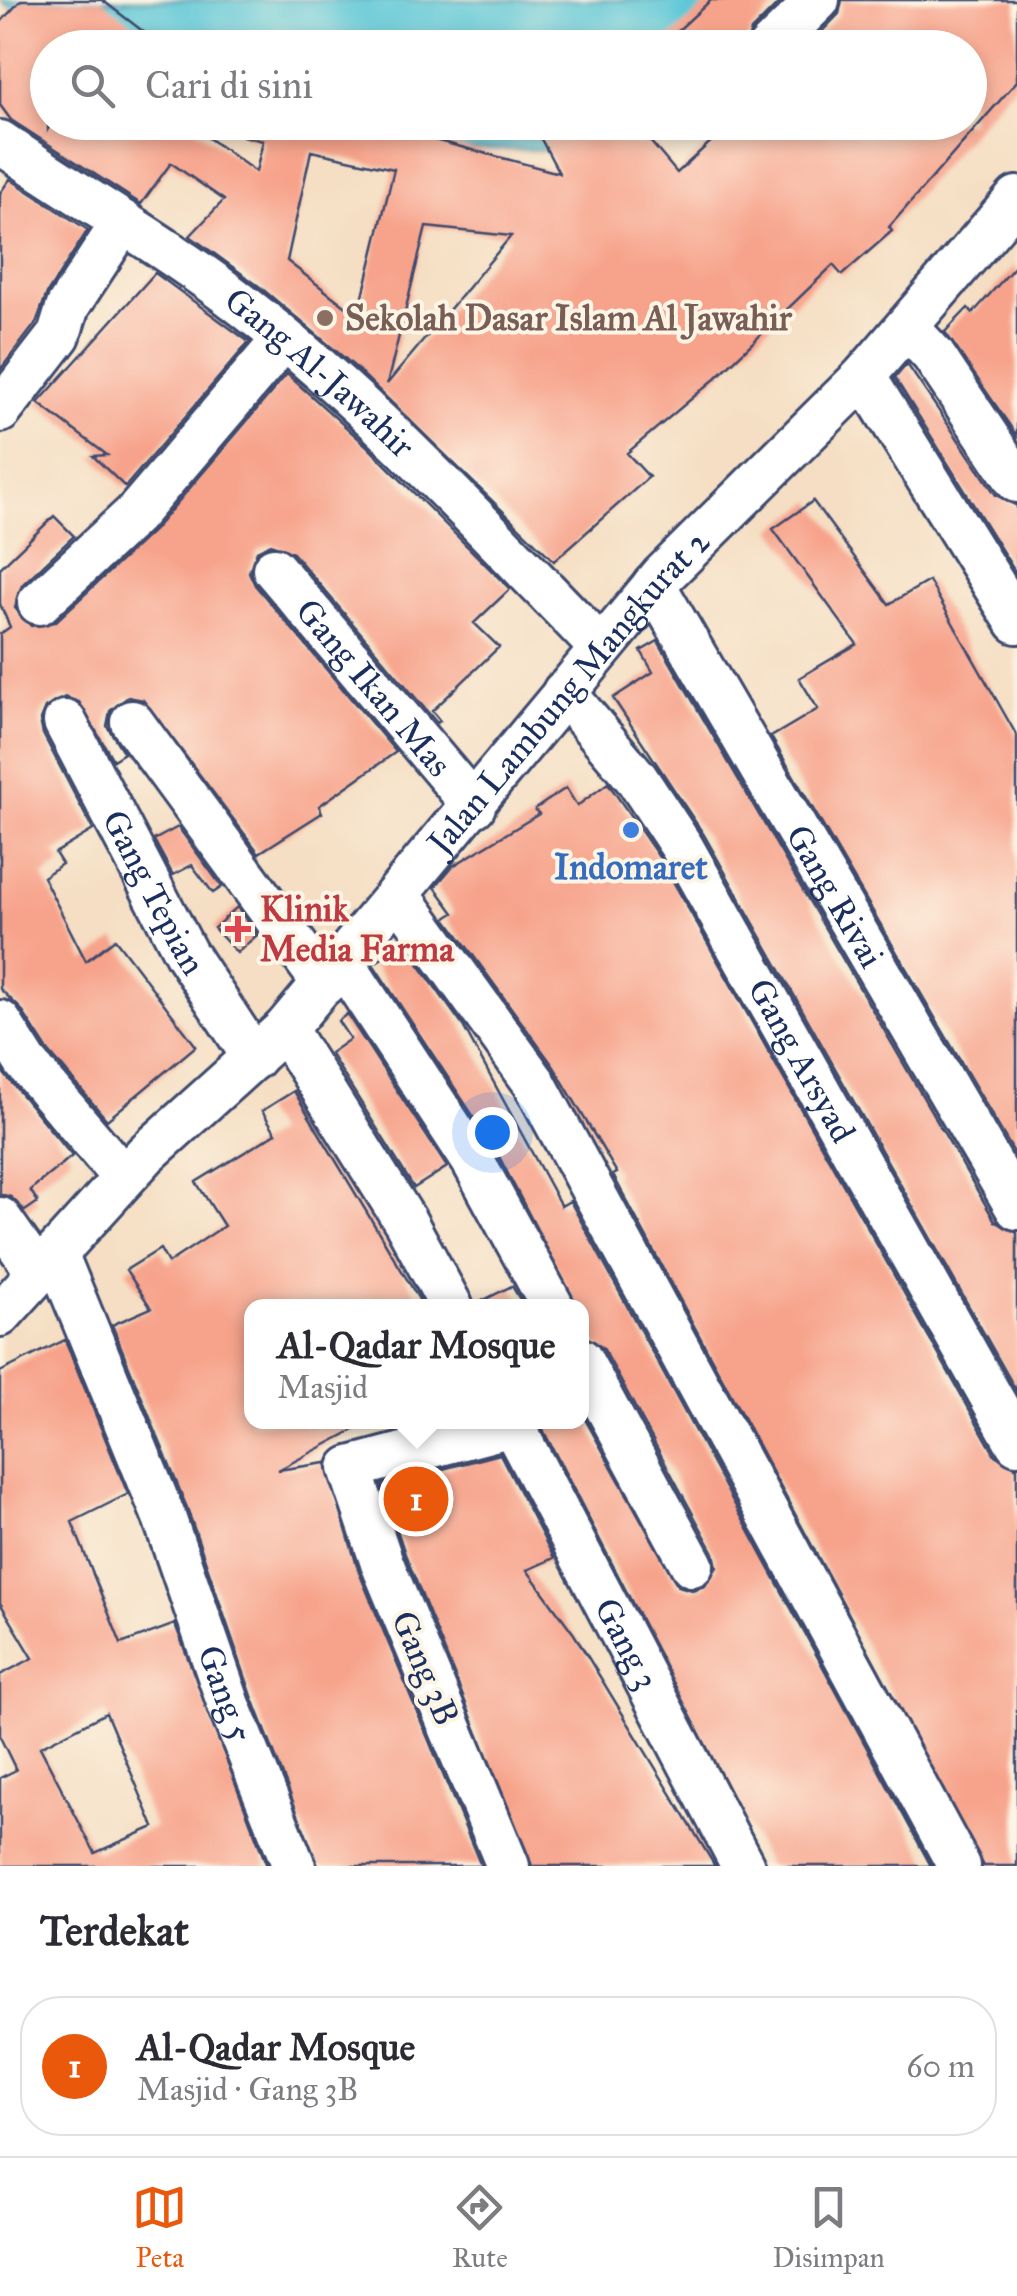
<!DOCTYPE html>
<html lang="id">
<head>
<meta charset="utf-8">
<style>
	:root { --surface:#fff; --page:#f7f7f7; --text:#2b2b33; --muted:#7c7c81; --line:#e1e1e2; --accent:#ea580c }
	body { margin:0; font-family:"IM FELL Great Primer",serif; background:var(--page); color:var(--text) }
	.you { position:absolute; left:492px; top:1132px; width:35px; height:35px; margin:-25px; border:8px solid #fff; border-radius:50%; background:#1a73e8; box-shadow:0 0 0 15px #1a73e833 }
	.badge { display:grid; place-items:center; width:65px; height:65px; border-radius:50%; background:var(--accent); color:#fff; font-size:32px; font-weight:700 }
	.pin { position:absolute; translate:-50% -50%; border:5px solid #fff; box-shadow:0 2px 10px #0006 }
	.popup { position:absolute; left:244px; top:1299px; width:345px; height:130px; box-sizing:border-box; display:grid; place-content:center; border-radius:20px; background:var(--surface); filter:drop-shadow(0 2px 8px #0005); font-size:32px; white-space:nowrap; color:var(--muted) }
	.popup b { font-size:38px; color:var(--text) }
	.popup::after { content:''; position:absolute; left:50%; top:100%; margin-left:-20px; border:20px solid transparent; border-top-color:var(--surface) }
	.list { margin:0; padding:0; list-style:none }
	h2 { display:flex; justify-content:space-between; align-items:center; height:130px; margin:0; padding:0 40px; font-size:42px }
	h2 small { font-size:32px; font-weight:400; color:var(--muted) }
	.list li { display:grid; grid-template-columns:65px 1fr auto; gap:30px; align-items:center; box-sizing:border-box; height:140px; margin:0 20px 20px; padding:0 20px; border:2px solid var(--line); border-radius:40px }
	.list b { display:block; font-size:38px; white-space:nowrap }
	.list p { margin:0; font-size:32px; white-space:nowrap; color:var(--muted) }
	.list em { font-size:32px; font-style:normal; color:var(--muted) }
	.icon { flex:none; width:55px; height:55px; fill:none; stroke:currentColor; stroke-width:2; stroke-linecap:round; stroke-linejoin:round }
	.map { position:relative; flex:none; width:1017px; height:1866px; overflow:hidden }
	.search { position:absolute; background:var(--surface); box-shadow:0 5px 15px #0003; left:30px; right:30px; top:30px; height:110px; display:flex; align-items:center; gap:25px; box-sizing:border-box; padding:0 35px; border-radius:55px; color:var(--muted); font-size:38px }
	.sheet { height:290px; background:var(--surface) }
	nav { display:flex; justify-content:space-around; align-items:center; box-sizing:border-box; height:140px; border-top:2px solid var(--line); background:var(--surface); font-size:28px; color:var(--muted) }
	nav a { display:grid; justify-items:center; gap:5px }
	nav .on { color:var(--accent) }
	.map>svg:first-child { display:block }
</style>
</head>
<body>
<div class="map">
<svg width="1017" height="1866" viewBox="0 0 1017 1866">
	<rect width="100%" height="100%" fill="#fcf5e5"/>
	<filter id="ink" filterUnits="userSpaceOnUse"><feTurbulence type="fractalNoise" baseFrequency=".01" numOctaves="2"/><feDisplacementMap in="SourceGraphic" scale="20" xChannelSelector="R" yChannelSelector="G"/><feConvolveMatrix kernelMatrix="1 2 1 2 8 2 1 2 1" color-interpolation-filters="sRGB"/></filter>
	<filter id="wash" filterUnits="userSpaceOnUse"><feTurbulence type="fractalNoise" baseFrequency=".0048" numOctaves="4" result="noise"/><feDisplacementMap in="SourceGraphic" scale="40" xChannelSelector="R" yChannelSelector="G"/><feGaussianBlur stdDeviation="2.25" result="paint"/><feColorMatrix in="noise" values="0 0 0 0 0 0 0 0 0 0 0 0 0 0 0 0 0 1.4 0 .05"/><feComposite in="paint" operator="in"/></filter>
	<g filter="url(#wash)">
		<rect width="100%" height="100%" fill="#f5dec3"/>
		<path fill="#5dc7d7" stroke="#3c7b9a" stroke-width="2.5" d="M0 0H739L691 48 65 47Z
			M337 123H618L569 150 458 149Z"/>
		<g id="blocks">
			<path fill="#f7a38b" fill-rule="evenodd" d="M21 0H102L165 48H48V129L52 122H186L256 172 263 141 243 136 244 122H398L397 130 559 173 532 122H634L677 173 732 122H970V48H806L839 14 842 0H1017V81L889 227 892 231 842 275 833 265 716 378 627 453 649 477 554 561 355 367 260 287 190 236 224 200 171 163 141 204 11 120 0 105V23ZM311 151 394 169 358 316 287 261ZM426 227 511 236 387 384Z
				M711 0H782L751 31 745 48H659Z
				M10 179 88 230 47 293 36 323 0 370V193Z
				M1017 264V436L945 332 968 308 973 313Z
				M155 273 249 342 125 487 93 456 107 455 38 403Z
				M907 364 996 495 1017 506V575L895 378Z
				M287 374 367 446 510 589 474 623 499 647 432 711 440 721 437 723 293 553 271 544 257 551 249 572 255 585 396 752 319 806 322 813 259 853 143 700 128 697 110 711 107 726 124 753 113 760 79 702 65 697 45 708 40 720 43 734 93 830 55 853 62 864 43 877 86 961 115 939 196 1046 107 1120 46 1048 21 1009 0 989V634L10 627 0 604V568L54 516 74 536 22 585 15 608 31 626 55 622 154 530Z
				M813 501 889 604 929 581 1017 736V1158L771 737 818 709 799 678 857 644 773 529Z
				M658 641 995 1221 1017 1233V1392L704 835 613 698 653 672 641 651Z
				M608 783 661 860 995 1455 1017 1468V1866H984L613 1175 617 1173 554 1067 446 918 454 913 435 887 453 866 539 814 535 809 566 788 577 806Z
				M178 827 222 887 213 893 192 865 173 875 154 840Z
				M237 907 257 935 237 953 214 928Z
				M404 944 463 1026 561 1206 570 1201 931 1866H768L539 1422H581V1412L678 1586 692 1590 705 1586 717 1567 714 1553 603 1348 581 1335V1306H577L495 1149 373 964Z
				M347 1014 447 1167 414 1188 330 1053 350 1039 338 1021Z
				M0 1069 72 1156 30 1190 38 1202 25 1211 11 1197 0 1194Z
				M294 1091 423 1306H251V1422H369L278 1470 326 1463 359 1572 481 1866H318L252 1696 187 1508 112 1325 151 1308 126 1270 160 1249 168 1263 224 1226 196 1182 276 1133 262 1111Z
				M512 1286 524 1306H476V1304Z
				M65 1340 128 1494 72 1522 121 1644 175 1624 267 1866H0V1778L16 1770 0 1737V1675L33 1658 0 1603V1372ZM106 1713 154 1827 95 1853 40 1747Z
				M500 1454 554 1558 527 1570 574 1634 715 1866H532L405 1554 382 1485Z"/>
		</g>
	</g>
	<g filter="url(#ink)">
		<use href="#blocks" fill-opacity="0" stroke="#3c496d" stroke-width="2.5"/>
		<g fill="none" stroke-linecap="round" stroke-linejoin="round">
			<defs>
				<g id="minor">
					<path d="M769 48 818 0"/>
					<path id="s1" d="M0 142C81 198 167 246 245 307 374 407 486 530 600 647"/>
					<path d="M907 327 933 355 1017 481"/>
					<path d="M864 376 1017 622"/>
					<path d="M0 411 59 335 68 306 123 222"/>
					<path id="s2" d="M274 569 474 806"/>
					<path id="s3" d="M654 585 1017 1208"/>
					<path d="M39 603 135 514 284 339"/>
					<path id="s4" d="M564 692 637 779 682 847 1017 1443"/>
					<path id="s5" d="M65 722 186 954 254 1058"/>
					<path d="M132 722 324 984"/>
					<path d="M399 895 534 1082 959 1866"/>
					<path d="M343 963 473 1161 552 1306"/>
					<path d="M0 1022 26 1063 123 1177"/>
					<path d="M285 1029 405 1221 451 1306"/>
					<path d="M0 1219 38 1273"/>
					<path id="s6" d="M56 1253 164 1517 229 1705 294 1866"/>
					<path id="s7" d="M0 1315 146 1154 285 1029 662 576 864 376 1017 198"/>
					<path d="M581 1360 692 1565"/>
					<path id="s8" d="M511 1422 743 1866"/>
					<path d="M508 1866 382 1563 350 1468 512 1425"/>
				</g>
			</defs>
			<use href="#minor" stroke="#3c496d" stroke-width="48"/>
			<use href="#minor" stroke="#fff" stroke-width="42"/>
		</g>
	</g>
	<circle fill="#8d6e63" stroke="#fcf5e5" stroke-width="4" cx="325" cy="318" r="10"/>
	<circle fill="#3f7fe0" stroke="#fcf5e5" stroke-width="4" cx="631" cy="830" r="10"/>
	<path fill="#e0444e" stroke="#fcf5e5" stroke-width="4" d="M233 914h10v10h10v10h-10v10h-10v-10h-10v-10h10z"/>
	<g text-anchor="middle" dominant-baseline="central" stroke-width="8" stroke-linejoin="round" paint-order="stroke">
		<g font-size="35" font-weight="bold" fill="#785e54" stroke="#fcf5e5" text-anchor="start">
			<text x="345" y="318">Sekolah Dasar Islam Al Jawahir</text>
		</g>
		<g font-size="35" fill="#1b2f5e" stroke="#fcf5e5">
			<text stroke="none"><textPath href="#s1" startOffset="395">Gang Al-Jawahir</textPath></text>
			<text stroke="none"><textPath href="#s2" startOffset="155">Gang Ikan Mas</textPath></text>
			<text stroke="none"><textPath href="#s7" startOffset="845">Jalan Lambung Mangkurat 2</textPath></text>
			<text stroke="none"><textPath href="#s5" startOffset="192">Gang Tepian</textPath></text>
			<text stroke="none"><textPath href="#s3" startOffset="360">Gang Rivai</textPath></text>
			<text stroke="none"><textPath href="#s4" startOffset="440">Gang Arsyad</textPath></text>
			<text stroke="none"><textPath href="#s8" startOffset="250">Gang 3</textPath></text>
			<text transform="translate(425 1668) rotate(67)">Gang 3B</text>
			<text stroke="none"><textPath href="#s6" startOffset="472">Gang 5</textPath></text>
		</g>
		<g font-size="35" font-weight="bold" fill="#366cbe" stroke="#fcf5e5">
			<text x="631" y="867">Indomaret</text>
		</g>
		<g font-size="35" font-weight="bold" fill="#be3a42" stroke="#fcf5e5" text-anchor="start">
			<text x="260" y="909">Klinik<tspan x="260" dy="40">Media Farma</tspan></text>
		</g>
	</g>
</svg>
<div class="you"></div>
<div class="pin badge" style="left:416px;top:1499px">1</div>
<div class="popup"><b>Al-Qadar Mosque</b>Masjid</div>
<div class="search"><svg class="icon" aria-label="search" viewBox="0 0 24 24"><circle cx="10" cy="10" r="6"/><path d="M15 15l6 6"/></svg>Cari di sini</div>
</div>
<section class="sheet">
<h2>Terdekat<small></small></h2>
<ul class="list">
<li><span class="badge">1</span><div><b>Al-Qadar Mosque</b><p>Masjid · Gang 3B</p></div><em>60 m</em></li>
</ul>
</section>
<nav>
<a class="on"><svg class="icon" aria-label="map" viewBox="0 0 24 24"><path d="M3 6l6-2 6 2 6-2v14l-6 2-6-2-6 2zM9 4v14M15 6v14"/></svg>Peta</a>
<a><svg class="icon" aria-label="directions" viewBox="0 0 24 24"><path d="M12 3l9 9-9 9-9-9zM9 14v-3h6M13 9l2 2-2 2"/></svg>Rute</a>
<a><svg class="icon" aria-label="saved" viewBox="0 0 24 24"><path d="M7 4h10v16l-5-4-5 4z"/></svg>Disimpan</a>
</nav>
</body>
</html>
